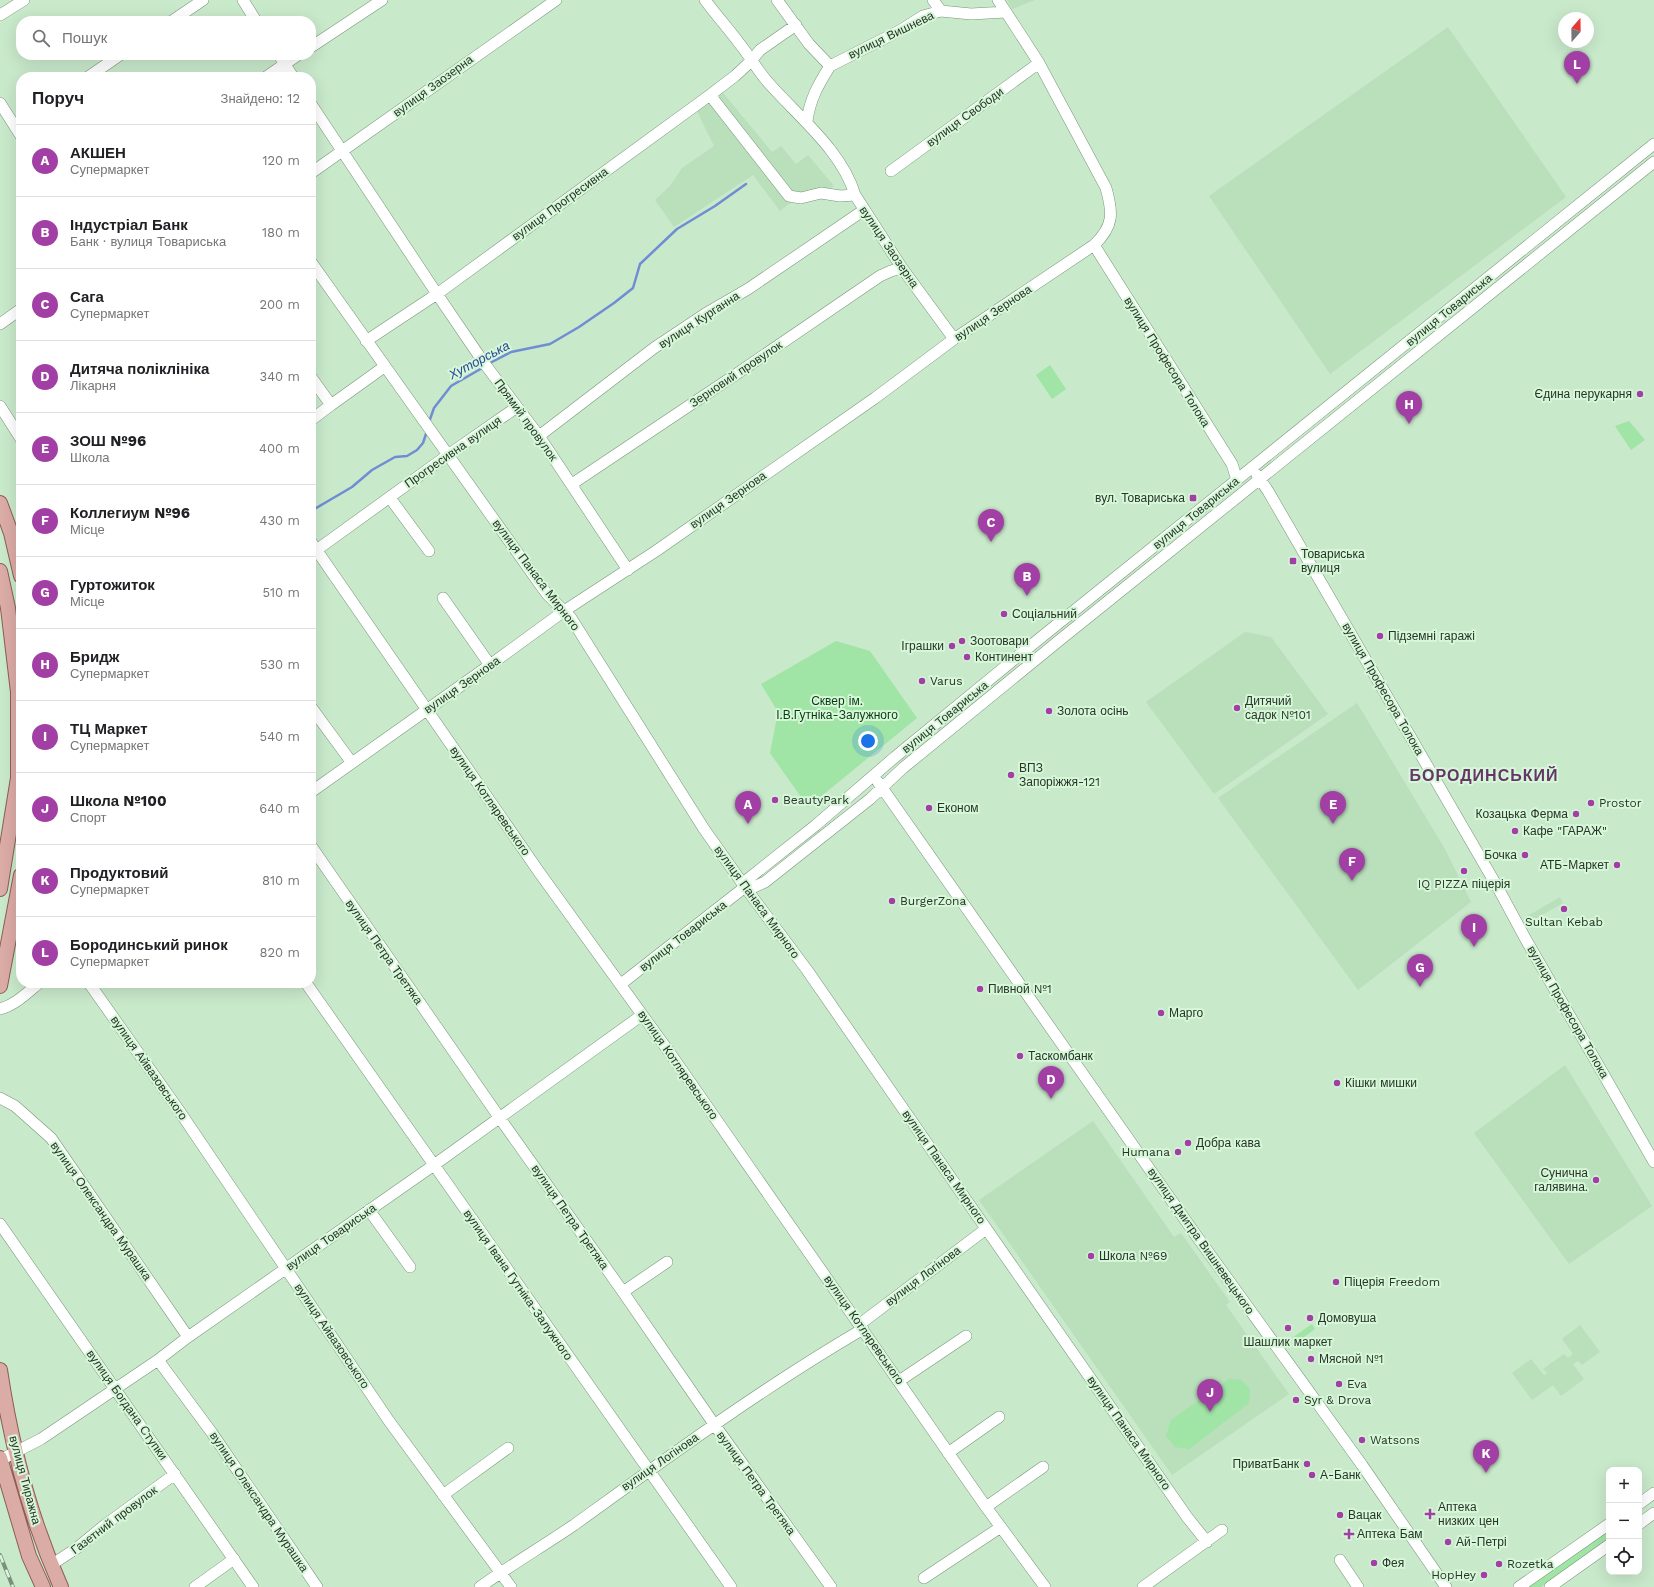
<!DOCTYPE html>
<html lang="uk">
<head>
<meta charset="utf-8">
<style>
	:root { --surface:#fff; --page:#f6f6f6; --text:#202124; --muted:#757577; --line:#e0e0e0; --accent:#a23fa5 }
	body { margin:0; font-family:"Work Sans",sans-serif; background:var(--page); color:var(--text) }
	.controls { position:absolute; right:12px; bottom:12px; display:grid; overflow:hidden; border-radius:8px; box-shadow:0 4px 16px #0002 }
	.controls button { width:36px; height:36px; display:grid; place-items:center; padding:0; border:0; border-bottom:1px solid var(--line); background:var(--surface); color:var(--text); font:20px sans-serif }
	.compass { position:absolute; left:1558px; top:12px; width:36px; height:36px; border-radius:50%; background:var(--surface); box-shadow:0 4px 16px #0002; rotate:20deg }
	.you { position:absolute; left:868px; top:741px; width:14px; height:14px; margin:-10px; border:3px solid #fff; border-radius:50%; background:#1a73e8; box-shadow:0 0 0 6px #1a73e833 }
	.badge { display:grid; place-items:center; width:26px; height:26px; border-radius:50%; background:var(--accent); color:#fff; font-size:13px; font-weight:700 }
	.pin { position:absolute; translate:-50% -33px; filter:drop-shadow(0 1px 2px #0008) }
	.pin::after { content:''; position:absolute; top:21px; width:14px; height:12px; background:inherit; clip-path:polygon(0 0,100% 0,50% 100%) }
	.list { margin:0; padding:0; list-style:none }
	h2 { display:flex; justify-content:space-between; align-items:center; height:52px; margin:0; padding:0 16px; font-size:17px }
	h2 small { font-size:13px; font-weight:400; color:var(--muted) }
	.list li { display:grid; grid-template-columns:26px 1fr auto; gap:12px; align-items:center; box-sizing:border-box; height:72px; padding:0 16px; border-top:1px solid var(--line) }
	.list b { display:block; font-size:15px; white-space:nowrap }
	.list p { margin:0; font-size:13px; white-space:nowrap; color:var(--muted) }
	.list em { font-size:13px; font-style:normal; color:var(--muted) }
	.icon { flex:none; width:22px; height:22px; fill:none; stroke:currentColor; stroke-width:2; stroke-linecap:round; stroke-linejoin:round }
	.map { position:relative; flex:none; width:1654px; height:1587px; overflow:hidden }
	.search { position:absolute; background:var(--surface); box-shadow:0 4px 16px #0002; left:16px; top:16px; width:300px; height:44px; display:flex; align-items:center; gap:10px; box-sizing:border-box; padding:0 14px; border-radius:16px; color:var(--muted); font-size:15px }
	.panel { position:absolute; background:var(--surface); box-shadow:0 4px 16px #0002; left:16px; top:72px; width:300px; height:916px; border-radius:16px }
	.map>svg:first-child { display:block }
</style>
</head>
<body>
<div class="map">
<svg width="1654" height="1587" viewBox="0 0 1654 1587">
	<rect width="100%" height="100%" fill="#c9e9cb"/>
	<path fill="#b9dfbb" d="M1007 0H1035L1012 9Z
		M1448 27 1566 197 1330 374 1209 196Z
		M715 83 772 152 781 146 796 164 808 155 834 186 824 191 800 195 780 211 753 175 674 227 655 200 670 186 682 168 714 146 692 101Z
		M1245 632 1271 637 1328 714 1214 794 1146 702Z
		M1357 703 1445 849 1471 902 1358 990 1218 798Z
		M1560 897 1563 903 1528 923 1524 918Z
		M1565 1065 1652 1206 1569 1264 1474 1133Z
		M1093 1121 1174 1237 1181 1233 1230 1302 1226 1305 1289 1394 1172 1475 979 1200Z
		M1580 1325 1600 1352 1582 1365 1578 1361 1573 1364 1584 1379 1561 1396 1553 1385 1532 1400 1512 1373 1531 1359 1544 1375 1547 1373 1543 1369 1564 1354 1568 1358 1573 1354 1562 1339Z"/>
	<path fill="#a0e4a6" d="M1050 365 1066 389 1052 399 1036 375Z
		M1629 421 1645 440 1631 450 1615 426Z
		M836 641 870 651 917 718 808 807 770 753 778 712 761 684Z
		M1312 1324 1315 1329 1296 1343 1292 1338Z
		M1229 1379 1241 1380 1250 1389 1249 1403 1189 1449 1175 1447 1166 1436 1171 1420Z
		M1609 1530V1539L1541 1587H1527Z"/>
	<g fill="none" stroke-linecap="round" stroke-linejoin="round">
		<path stroke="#708dd4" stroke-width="2.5" d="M488 364 511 352 550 344 579 327 614 303 633 288 640 264 677 229 715 206 746 184
			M429 422 434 408 451 386 484 367
			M311 511 352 487 372 470 395 457 407 456 417 450 423 443 427 431"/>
		<defs>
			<path id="minor" d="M243 0 256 21
				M705 0C716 15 728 28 739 43 749 55 756 68 766 80 796 115 842 150 855 195
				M777 0 809 44 830 66
				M998 0 1006 12
				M0 15 24 0
				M172 21 203 0
				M311 47 382 0
				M279 55 293 77
				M830 66 901 30 923 16 941 11 933 0
				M88 77 120 55
				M266 77 298 55
				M710 95 789 196 801 198 821 193 840 196 855 195 902 268 954 339
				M0 103 21 136
				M311 104 437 294 484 363 539 436 628 570
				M807 121C810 99 818 85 830 66
				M891 171 1039 63
				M311 173 556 0
				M1094 245 1232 464 1237 480
				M311 262 539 583 547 594 571 618 704 829 745 887 807 970 969 1204 1187 1517 1207 1542
				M0 324 21 309
				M366 341 437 294 710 95 735 76 751 61 760 50 796 25
				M311 377 331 405 384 367
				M0 406 21 439
				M311 420 331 405
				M539 436 654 348 705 314 748 289 864 210
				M1257 475 1268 491 1498 888 1525 938 1654 1162
				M572 484 735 375 880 276 891 271 902 268
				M390 498 429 551
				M311 542 539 872 672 1056 986 1507 1045 1587
				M311 554 448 455 517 407
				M443 598 490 665
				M311 707 352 763
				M878 782 1193 1231 1362 1465 1446 1587
				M311 792 490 665 564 611 656 551 875 398 954 339 1094 245C1114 226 1113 213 1106 188L1039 63 1006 12 971 14 941 11
				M311 846 499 1117 623 1292 714 1424 831 1587
				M745 887H754L765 882 870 799 903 768 1061 639 1654 162
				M89 983 180 1112 389 1421 511 1587
				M306 983 731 1587
				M621 984 745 887 748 879 816 825 895 757 1039 639 1654 144
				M0 1009C15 1005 27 993 39 983
				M0 1098 15 1106 51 1138 188 1337
				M369 1210 410 1267
				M0 1224 253 1587
				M623 1292 667 1262
				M860 1324 986 1229
				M158 1360 212 1433 317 1587
				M899 1381 966 1336
				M948 1453 999 1417
				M0 1460 41 1439 158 1360 188 1337 434 1165 642 1015
				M443 1495 508 1448
				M1639 1504 1654 1493
				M986 1507 1043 1467
				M1639 1524 1654 1513
				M1340 1560 1358 1587
				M51 1565 77 1548 105 1525 175 1474
				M924 1578 1001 1527
				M195 1587 234 1559
				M480 1587C511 1565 543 1546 574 1525 668 1457 762 1388 863 1329
				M1143 1587 1222 1530
				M1519 1587 1609 1524
				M1550 1587 1609 1545"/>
			<path id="major" d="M0 503 11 533 21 576
				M0 571 8 608 18 692V778L0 889
				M0 986 21 875
				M0 1370C11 1444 30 1518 61 1587
				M0 1458 29 1556 43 1587"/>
		</defs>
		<use href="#minor" stroke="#779578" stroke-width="12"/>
		<use href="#major" stroke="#8d5d54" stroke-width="16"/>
		<use href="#minor" stroke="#fff" stroke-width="11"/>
		<use href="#major" stroke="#dbaba6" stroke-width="14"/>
		<defs>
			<path id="rail" d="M0 1555 13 1587"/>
		</defs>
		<use href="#rail" stroke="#7a907c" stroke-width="4"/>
		<use href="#rail" stroke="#d6f7d8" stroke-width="2.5" stroke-dasharray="8" stroke-linecap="butt"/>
	</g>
	<g fill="#a23fa5" stroke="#d6f7d8" stroke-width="1.5">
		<circle cx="1640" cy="394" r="4"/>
		<rect x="1189" y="494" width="8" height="8" rx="2"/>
		<rect x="1289" y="557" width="8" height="8" rx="2"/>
		<circle cx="1004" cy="614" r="4"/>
		<circle cx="1380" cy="636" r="4"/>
		<circle cx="962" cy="641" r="4"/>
		<circle cx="952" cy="646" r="4"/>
		<circle cx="967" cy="657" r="4"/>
		<circle cx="922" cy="681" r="4"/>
		<circle cx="1237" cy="708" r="4"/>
		<circle cx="1049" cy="711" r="4"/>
		<circle cx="1011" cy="775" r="4"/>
		<circle cx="775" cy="800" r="4"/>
		<circle cx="1591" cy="803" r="4"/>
		<circle cx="929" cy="808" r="4"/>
		<circle cx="1576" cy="814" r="4"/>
		<circle cx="1515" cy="831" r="4"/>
		<circle cx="1525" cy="855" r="4"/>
		<circle cx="1617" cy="865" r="4"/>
		<circle cx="1464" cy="871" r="4"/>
		<circle cx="892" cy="901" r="4"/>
		<circle cx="1564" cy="909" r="4"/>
		<circle cx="980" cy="989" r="4"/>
		<circle cx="1161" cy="1013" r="4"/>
		<circle cx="1020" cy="1056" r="4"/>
		<circle cx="1337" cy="1083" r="4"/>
		<circle cx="1188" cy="1143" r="4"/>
		<circle cx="1178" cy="1152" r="4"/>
		<circle cx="1596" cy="1180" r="4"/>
		<circle cx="1091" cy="1256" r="4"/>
		<circle cx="1336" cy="1282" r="4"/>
		<circle cx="1310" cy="1318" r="4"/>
		<circle cx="1288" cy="1328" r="4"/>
		<circle cx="1311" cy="1359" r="4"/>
		<circle cx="1339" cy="1384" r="4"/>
		<circle cx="1296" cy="1400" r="4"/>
		<circle cx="1362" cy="1440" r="4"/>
		<circle cx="1307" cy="1464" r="4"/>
		<circle cx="1312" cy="1475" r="4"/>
		<path d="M1428 1508h4v4h4v4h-4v4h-4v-4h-4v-4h4z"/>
		<circle cx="1340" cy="1515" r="4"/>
		<path d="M1347 1528h4v4h4v4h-4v4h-4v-4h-4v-4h4z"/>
		<circle cx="1448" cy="1542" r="4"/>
		<circle cx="1374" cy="1563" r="4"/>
		<circle cx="1499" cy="1564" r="4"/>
		<circle cx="1484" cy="1575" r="4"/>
	</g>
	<g text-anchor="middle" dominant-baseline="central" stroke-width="4" stroke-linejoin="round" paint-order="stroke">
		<g font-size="12" fill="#283429" stroke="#d6f7d8">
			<text transform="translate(891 35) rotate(-26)">вулиця Вишнева</text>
			<text transform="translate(433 86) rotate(-36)">вулиця Заозерна</text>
			<text transform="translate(965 117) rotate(-36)">вулиця Свободи</text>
			<text transform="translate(560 204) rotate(-36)">вулиця Прогресивна</text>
			<text transform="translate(889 247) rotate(56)">вулиця Заозерна</text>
			<text transform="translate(1449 310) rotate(-39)">вулиця Товариська</text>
			<text transform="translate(993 313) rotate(-34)">вулиця Зернова</text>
			<text transform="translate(699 320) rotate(-33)">вулиця Курганна</text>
			<text transform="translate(1167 362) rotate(58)">вулиця Професора Толока</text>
			<text transform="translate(736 374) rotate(-34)">Зерновий провулок</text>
			<text transform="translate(526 420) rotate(54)">Прямий провулок</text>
			<text transform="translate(453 452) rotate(-35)">Прогресивна вулиця</text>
			<text transform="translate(728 500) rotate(-35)">вулиця Зернова</text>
			<text transform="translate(1196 513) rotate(-39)">вулиця Товариська</text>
			<text transform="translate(536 575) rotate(53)">вулиця Панаса Мирного</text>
			<text transform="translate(462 685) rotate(-35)">вулиця Зернова</text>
			<text transform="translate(1383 689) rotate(60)">вулиця Професора Толока</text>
			<text transform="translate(945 717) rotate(-39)">вулиця Товариська</text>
			<text transform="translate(490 801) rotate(55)">вулиця Котляревського</text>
			<text transform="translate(757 902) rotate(54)">вулиця Панаса Мирного</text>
			<text transform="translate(683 936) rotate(-38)">вулиця Товариська</text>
			<text transform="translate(384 952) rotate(55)">вулиця Петра Третяка</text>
			<text transform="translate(1568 1012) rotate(60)">вулиця Професора Толока</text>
			<text transform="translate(678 1065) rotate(55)">вулиця Котляревського</text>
			<text transform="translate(149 1068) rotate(55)">вулиця Айвазовського</text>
			<text transform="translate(944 1167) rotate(55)">вулиця Панаса Мирного</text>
			<text transform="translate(101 1211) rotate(55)">вулиця Олександра Мурашка</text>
			<text transform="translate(570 1217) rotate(55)">вулиця Петра Третяка</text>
			<text transform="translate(331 1237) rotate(-35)">вулиця Товариська</text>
			<text transform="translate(1201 1241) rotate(55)">вулиця Дмитра Вишневецького</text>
			<text transform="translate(923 1276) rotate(-37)">вулиця Логінова</text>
			<text transform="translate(518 1285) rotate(55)">вулиця Івана Гутніка-Залужного</text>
			<text transform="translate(864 1330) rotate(55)">вулиця Котляревського</text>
			<text transform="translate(332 1336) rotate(56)">вулиця Айвазовського</text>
			<text transform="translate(127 1405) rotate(55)">вулиця Богдана Ступки</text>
			<text transform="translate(1129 1433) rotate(55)">вулиця Панаса Мирного</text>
			<text transform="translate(660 1462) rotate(-35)">вулиця Логінова</text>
			<text transform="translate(25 1480) rotate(75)">вулиця Тиражна</text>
			<text transform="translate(756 1483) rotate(54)">вулиця Петра Третяка</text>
			<text transform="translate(259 1502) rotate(56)">вулиця Олександра Мурашка</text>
			<text transform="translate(114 1520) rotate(-37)">Газетний провулок</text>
		</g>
		<g font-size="12" fill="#283429" stroke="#d6f7d8" text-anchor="start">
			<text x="1632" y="394" text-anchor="end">Єдина перукарня</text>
			<text x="1185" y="498" text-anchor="end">вул. Товариська</text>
			<text x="1301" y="554">Товариська<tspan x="1301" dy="14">вулиця</tspan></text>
			<text x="1012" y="614">Соціальний</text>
			<text x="1388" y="636">Підземні гаражі</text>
			<text x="970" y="641">Зоотовари</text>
			<text x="944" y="646" text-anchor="end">Іграшки</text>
			<text x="975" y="657">Континент</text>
			<text x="930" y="681">Varus</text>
			<text x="1245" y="701">Дитячий<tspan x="1245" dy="14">садок №101</tspan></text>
			<text x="1057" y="711">Золота осінь</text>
			<text x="1019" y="768">ВПЗ<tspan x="1019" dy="14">Запоріжжя-121</tspan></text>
			<text x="783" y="800">BeautyPark</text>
			<text x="1599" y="803">Prostor</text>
			<text x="937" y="808">Економ</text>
			<text x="1568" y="814" text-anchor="end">Козацька Ферма</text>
			<text x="1523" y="831">Кафе "ГАРАЖ"</text>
			<text x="1517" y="855" text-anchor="end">Бочка</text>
			<text x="1609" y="865" text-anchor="end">АТБ-Маркет</text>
			<text x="1464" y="884" text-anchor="middle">IQ PIZZA піцерія</text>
			<text x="900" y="901">BurgerZona</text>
			<text x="1564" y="922" text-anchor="middle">Sultan Kebab</text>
			<text x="988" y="989">Пивной №1</text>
			<text x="1169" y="1013">Марго</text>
			<text x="1028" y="1056">Таскомбанк</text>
			<text x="1345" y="1083">Кішки мишки</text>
			<text x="1196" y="1143">Добра кава</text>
			<text x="1170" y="1152" text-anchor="end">Humana</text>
			<text x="1588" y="1173" text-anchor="end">Сунична<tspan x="1588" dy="14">галявина.</tspan></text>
			<text x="1099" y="1256">Школа №69</text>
			<text x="1344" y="1282">Піцерія Freedom</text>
			<text x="1318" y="1318">Домовуша</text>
			<text x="1288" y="1342" text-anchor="middle">Шашлик маркет</text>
			<text x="1319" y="1359">Мясной №1</text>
			<text x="1347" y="1384">Eva</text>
			<text x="1304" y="1400">Syr &amp; Drova</text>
			<text x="1370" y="1440">Watsons</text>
			<text x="1299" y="1464" text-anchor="end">ПриватБанк</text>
			<text x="1320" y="1475">А-Банк</text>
			<text x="1438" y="1507">Аптека<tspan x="1438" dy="14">низких цен</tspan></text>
			<text x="1348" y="1515">Вацак</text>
			<text x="1357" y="1534">Аптека Бам</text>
			<text x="1456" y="1542">Ай-Петрі</text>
			<text x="1382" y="1563">Фея</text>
			<text x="1507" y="1564">Rozetka</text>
			<text x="1476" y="1575" text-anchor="end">HopHey</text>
		</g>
		<g font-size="12" fill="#083b13" stroke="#d6f7d8">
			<text x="837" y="701">Сквер ім.<tspan x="837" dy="14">І.В.Гутніка-Залужного</tspan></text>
		</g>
		<g font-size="13" font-style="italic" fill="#294599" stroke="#d6f7d8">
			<text transform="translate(479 360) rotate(-28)">Хуторська</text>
		</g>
		<g font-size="16" font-weight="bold" letter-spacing="1" fill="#673668" stroke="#d6f7d8">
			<text x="1484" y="775">БОРОДИНСЬКИЙ</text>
		</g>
	</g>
</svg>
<div class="controls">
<button>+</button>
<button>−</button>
<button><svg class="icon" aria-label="locate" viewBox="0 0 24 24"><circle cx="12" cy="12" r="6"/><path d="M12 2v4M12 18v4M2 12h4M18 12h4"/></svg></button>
</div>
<svg class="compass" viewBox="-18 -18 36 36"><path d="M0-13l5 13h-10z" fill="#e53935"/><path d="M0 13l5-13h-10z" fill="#757577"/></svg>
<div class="you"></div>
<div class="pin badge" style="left:748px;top:824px">A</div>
<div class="pin badge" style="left:1027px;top:596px">B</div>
<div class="pin badge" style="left:991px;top:542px">C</div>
<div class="pin badge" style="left:1051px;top:1099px">D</div>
<div class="pin badge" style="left:1333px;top:824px">E</div>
<div class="pin badge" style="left:1352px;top:881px">F</div>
<div class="pin badge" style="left:1420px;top:987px">G</div>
<div class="pin badge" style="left:1409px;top:424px">H</div>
<div class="pin badge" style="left:1474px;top:947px">I</div>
<div class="pin badge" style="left:1210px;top:1412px">J</div>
<div class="pin badge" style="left:1486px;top:1473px">K</div>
<div class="pin badge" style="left:1577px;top:84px">L</div>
<div class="search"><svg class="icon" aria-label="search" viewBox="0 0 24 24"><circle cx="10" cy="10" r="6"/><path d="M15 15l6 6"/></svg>Пошук</div>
<section class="panel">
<h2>Поруч<small>Знайдено: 12</small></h2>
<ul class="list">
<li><span class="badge">A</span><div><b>АКШЕН</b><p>Супермаркет</p></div><em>120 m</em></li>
<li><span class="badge">B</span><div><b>Індустріал Банк</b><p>Банк · вулиця Товариська</p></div><em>180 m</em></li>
<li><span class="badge">C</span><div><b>Сага</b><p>Супермаркет</p></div><em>200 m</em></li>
<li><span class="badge">D</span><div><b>Дитяча поліклініка</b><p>Лікарня</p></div><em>340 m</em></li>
<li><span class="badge">E</span><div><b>ЗОШ №96</b><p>Школа</p></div><em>400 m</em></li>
<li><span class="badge">F</span><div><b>Коллегиум №96</b><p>Місце</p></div><em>430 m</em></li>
<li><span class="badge">G</span><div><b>Гуртожиток</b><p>Місце</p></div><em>510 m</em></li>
<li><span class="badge">H</span><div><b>Бридж</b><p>Супермаркет</p></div><em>530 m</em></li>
<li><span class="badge">I</span><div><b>ТЦ Маркет</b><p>Супермаркет</p></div><em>540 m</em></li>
<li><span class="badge">J</span><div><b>Школа №100</b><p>Спорт</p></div><em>640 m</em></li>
<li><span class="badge">K</span><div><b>Продуктовий</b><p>Супермаркет</p></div><em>810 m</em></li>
<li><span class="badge">L</span><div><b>Бородинський ринок</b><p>Супермаркет</p></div><em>820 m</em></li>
</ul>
</section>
</div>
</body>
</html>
